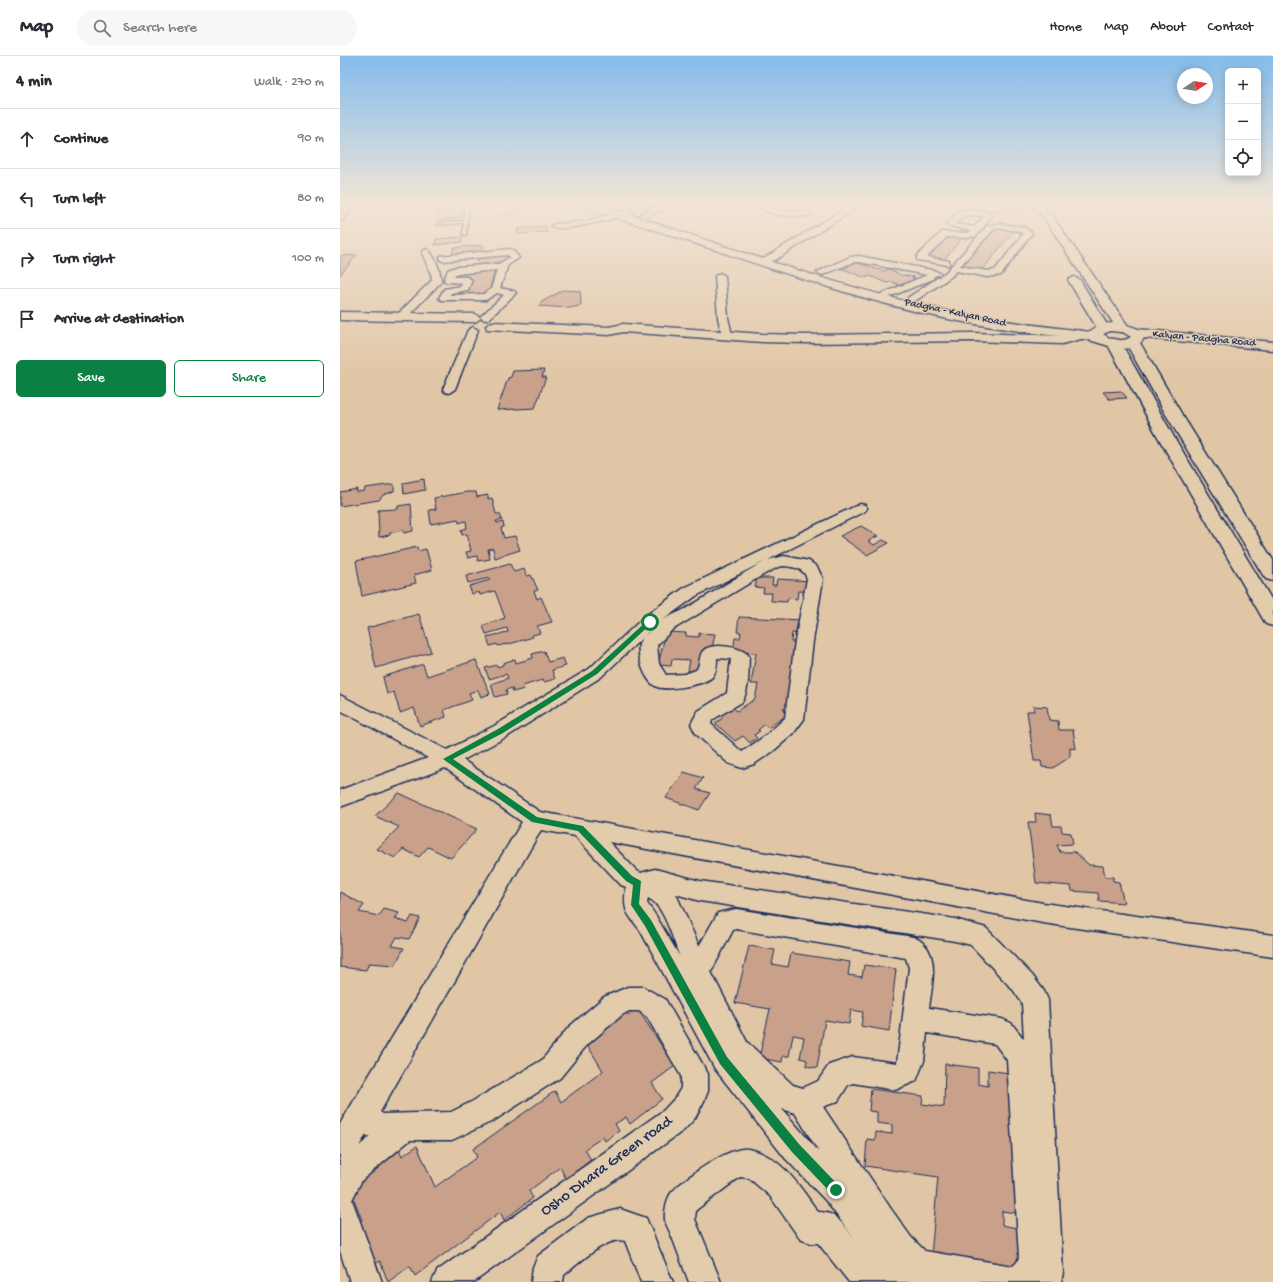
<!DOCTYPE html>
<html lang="en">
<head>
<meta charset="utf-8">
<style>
	:root { --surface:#fff; --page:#f7f7f7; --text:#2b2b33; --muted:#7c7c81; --line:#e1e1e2; --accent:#0b8043 }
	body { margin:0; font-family:"Gochi Hand",sans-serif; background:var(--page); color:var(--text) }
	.controls { position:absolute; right:12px; top:12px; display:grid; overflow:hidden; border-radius:6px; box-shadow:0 2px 10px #0003 }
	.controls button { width:36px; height:36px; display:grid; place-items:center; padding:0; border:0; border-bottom:1px solid var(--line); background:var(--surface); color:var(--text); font:20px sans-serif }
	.compass { position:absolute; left:837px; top:12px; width:36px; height:36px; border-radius:50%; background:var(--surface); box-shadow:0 2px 10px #0003; rotate:78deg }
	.stop { position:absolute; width:12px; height:12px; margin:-9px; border:3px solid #0b8043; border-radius:50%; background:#fff }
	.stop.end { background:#0b8043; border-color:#fff; box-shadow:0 1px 4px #0008 }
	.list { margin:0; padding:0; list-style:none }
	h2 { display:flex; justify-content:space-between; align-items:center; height:52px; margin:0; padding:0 16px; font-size:17px }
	h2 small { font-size:13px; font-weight:400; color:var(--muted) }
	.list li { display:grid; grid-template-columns:26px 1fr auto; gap:12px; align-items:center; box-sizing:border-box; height:60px; padding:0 16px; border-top:1px solid var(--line) }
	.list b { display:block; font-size:15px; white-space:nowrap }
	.list em { font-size:13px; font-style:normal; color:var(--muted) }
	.actions { display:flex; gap:8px; padding:12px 16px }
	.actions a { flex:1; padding:9px 0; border:1px solid var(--accent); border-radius:6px; text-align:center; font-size:14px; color:var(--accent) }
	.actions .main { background:var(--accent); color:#fff }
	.icon { flex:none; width:22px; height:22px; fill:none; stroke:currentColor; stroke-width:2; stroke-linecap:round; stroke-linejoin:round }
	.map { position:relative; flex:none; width:933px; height:1226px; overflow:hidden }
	header { display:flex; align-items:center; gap:24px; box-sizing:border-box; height:56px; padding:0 20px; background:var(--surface); border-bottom:1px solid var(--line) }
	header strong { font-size:19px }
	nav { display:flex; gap:22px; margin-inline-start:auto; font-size:14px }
	.search { width:280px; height:36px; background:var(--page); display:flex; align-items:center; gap:10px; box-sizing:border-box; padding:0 14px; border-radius:22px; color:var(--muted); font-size:15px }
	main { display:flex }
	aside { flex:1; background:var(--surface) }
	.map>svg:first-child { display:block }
</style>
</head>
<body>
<header>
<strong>Map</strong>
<div class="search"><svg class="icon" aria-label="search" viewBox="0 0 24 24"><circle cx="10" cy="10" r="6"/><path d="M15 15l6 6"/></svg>Search here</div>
<nav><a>Home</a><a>Map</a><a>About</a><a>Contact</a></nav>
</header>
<main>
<aside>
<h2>4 min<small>Walk · 270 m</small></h2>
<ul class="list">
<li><svg class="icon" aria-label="ahead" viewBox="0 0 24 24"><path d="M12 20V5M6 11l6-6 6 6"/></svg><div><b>Continue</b></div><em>90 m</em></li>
<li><svg class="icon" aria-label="left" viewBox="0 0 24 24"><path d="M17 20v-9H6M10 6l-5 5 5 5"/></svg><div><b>Turn left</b></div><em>80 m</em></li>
<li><svg class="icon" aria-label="right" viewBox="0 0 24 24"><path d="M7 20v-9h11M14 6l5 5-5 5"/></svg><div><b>Turn right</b></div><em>100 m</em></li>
<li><svg class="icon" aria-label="arrive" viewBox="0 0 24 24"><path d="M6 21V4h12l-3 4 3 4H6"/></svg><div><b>Arrive at destination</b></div></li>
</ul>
<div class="actions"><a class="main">Save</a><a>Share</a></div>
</aside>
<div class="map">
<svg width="933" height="1226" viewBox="0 0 933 1226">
	<rect width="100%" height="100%" fill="#e1c6a6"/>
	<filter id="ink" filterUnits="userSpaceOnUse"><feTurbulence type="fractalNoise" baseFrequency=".025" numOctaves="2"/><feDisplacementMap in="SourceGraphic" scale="8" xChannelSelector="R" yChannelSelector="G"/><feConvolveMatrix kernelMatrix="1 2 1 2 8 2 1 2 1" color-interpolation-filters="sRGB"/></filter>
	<g filter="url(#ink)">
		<path fill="#c9a089" stroke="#1b2f5e" d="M101 148H120L121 162 96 164 98 150Z
			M284 148H316L305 153Z
			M167 153H183L181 158 164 159Z
			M206 170 207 176 178 178 177 173Z
			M656 172 674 175 641 215 621 212Z
			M605 179 623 181 603 205 583 202Z
			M123 181 122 186 95 189 96 183Z
			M143 189 144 197 113 199V192Z
			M167 197 168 205 138 209 137 201Z
			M17 199 0 219V200Z
			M515 206 536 213 544 215 549 213 561 219 575 221 572 222 574 223 582 222 574 226H567L570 228 562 231 553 226 546 227 530 220 525 222 506 214 496 212 502 210 506 212 509 210 503 209Z
			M155 213 148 240 106 243 109 235 126 234 130 222 114 223 116 215Z
			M223 234 240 235 241 248 240 250 229 252 198 250 202 246Z
			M204 314 202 321H206L195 352 157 354 168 322 171 321 173 315Z
			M781 335 787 342 769 343 763 336Z
			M84 423 85 434 64 438 63 427Z
			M54 428V435L43 439 39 444 0 450V436L17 433 16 436 24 435 25 432Z
			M127 436H136L137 441 148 439V443L152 442 156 458H160L162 464 156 465 157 467 163 466 164 471 161 472 164 482 175 480 180 494 155 502 153 492 148 493 150 503 138 505 137 500 128 502 126 496 131 495 127 478 122 479 121 474 127 472 126 465 119 467 118 463 91 468 89 454 96 453 94 442Z
			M71 448 73 475 64 477 63 474 50 477V479L39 481 38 454 58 453V450Z
			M521 470 538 480 528 485 534 489 543 484 549 487 527 499 500 480Z
			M77 491 78 495 86 493 92 514 74 519 76 527 22 540 16 505Z
			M170 508 174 516 184 513 187 520 191 519 198 534 194 535 197 543 201 541 212 566 197 570 200 577 192 579 193 581 166 589V588L158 590 157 588 150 590 147 581 168 576 167 572 146 578 143 570 165 562 155 535 140 539 139 536 132 538 129 530 150 524 149 522 128 527 126 520Z
			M417 522H433L432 529H436L437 523 472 525 470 536 458 535 457 543 448 542 447 546 431 545 432 537H423L424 532 415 531Z
			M79 558 91 596 36 612 27 572Z
			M399 561 462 564 461 578 452 577 451 586H463L453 652 443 653 447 659 428 672 424 669 418 674 420 675 414 679 417 682 410 687 403 680 395 685 375 667 383 662 376 656 383 652 388 655 392 651 397 655 415 643 418 628H411L416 597 393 596 395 582H400L401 576H397Z
			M326 576 346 577V580L359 581V577L375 578 372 592H364L359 615H348L350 604 332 603 331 610 318 609Z
			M204 595 208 606 223 602 226 610 212 614 215 623 204 626 202 624 183 630 184 633 173 636 172 632 166 634 167 638 155 641 151 628 168 622 166 618 149 623 145 612 157 609 158 611 163 609V607L175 603 176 607 193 602 192 598Z
			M136 604 150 638 141 641 138 634 129 637 132 644 104 654 106 661 80 670 74 652 60 657 54 636 47 638 43 621 83 608 87 620Z
			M693 650 707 651 709 664 718 665 719 674H733L736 693 730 692V701L713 712 702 711 701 705H694L687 655H694Z
			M344 716 363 722 356 733 370 737 359 754 326 742Z
			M59 737 137 773 111 802 88 791 79 801 63 793 55 802 37 793 59 771 35 760Z
			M695 757 711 759 713 770H721L722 776 731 777 733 788 717 789 720 796H735L749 809 763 810 765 821H773V825L779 826 784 847 759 845 758 837 732 835 731 830 696 827 688 766H696Z
			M0 836 24 849 19 856 39 860 44 853 59 857 55 863 68 867 72 860 80 862 69 883 57 881 52 890 64 892 55 909 29 907 26 914 0 911Z
			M409 890 435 894 432 908 448 911 451 897 510 906 508 919 522 921 524 909 556 913 549 975 521 970 523 956 511 954 509 968 485 964 477 1012 466 1010 467 1004 460 1002 464 981 453 979 449 1000H443L442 1006 419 1002 430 953 395 947Z
			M282 950 288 959 297 952 335 1010 312 1027 322 1043 290 1068 286 1061 275 1068 279 1075 265 1085 263 1081 245 1093 251 1104 226 1123 220 1111 189 1135 193 1142 164 1164 160 1156 75 1220 70 1210 48 1226 40 1205 29 1212 14 1170 22 1164 10 1133 23 1124 19 1113 57 1088 62 1100 77 1090 95 1131 137 1101 133 1093 215 1035 221 1046 263 1015 242 980Z
			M605 1008 638 1012V1028L648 1030V1014L676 1018 682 1158 662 1155V1169L682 1173 684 1207 668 1216 591 1200 598 1121 525 1110 527 1083 535 1084 536 1076 552 1078V1069L537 1067V1056L529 1055 531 1033 583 1040 582 1048 604 1051Z"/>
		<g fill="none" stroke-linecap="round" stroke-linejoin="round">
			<defs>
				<path id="service" d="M125 148H129L126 179 123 178 124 167 98 169 99 167 124 165Z"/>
				<path id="minor" d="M7 148H15L3 164H0V157Z
					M321 148H332L305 162 298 160Z
					M416 148H425L443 155 469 156 473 158 469 160C452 160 429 162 416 148Z
					M512 148H522L437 203 423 209 418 206Z
					M682 148V152H679L632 154 628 152 632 150Z
					M290 154 294 156 293 158C279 161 220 178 211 170L215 168 241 166Z
					M619 154 646 156 652 160 636 180 626 182 607 181 587 201 609 205V209L577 204V200L602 176 629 177 631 175 606 169ZM624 159 644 160 634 171 616 168Z
					M659 168 684 171 692 177 661 219 647 221 616 215 612 220 575 245H569L567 243 569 241 606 216 647 170ZM659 172 679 175 683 178 655 214 647 215 620 210 653 174Z
					M86 193C94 196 102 218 101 226L64 264H56L55 262 56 260 91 225 92 221 82 196Z
					M170 193 173 194 179 202 168 209 160 232 174 235 176 237 149 263 145 264 140 261 164 239 157 237 146 244H101L99 242 104 233 121 230 122 227 106 226 104 224 108 214 116 211 159 208 170 201 168 199 103 205 100 204V200ZM157 214 151 233 144 238 110 239 111 237 128 234 132 224 127 221H114L115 218Z
					M519 200 596 215 601 218 594 220 593 223 542 244 537 241 539 239 587 219 519 206H514L482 219 477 216 510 201Z
					M380 217 385 220 388 262 392 279 387 282 382 279 378 262 375 220Z
					M133 271 138 274 115 333 109 337 105 336 103 333 128 274Z
					M520 448 525 449 527 452 525 455 428 504 444 500 469 505 477 511 483 523 473 585 464 663 453 678 432 696 414 708 402 712 388 707 356 678 351 668 358 655 387 637 391 603 377 602C377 608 377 614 373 620 366 629 325 636 315 630 304 623 297 600 299 588 301 581 314 571 320 566 328 560 338 557 347 552 373 537 398 520 425 505L356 540 316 569 261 621 168 680 123 704 200 756 703 847 933 879V901L703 867 269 786 297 815 301 817 315 813 360 825 615 863 646 872 692 919 704 935 708 944 723 1217 721 1226H509L478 1187H471L460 1183 430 1140 409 1122 400 1121 356 1154 355 1163 381 1226H349C343 1211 338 1196 332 1181 330 1175 326 1169 325 1164 324 1156 327 1140 333 1135 345 1122 390 1090 408 1093 440 1098 461 1132 478 1156 496 1155 504 1170 514 1182L486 1145 445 1102 375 1013 300 874C286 856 283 855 286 831L281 829 235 780 201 774 40 1056 43 1058 111 1056 133 1045 202 1004 229 971 264 941 288 931H303L325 943 368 1018V1035L364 1045 355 1062 344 1074 134 1226H92L97 1215 324 1054 335 1042 341 1032V1020L307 961 299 955H289L282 959 247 989 220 1022 153 1065 112 1084H70L22 1124 12 1144 42 1226H10L0 1195V1068L182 766 105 712 0 751V734L88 702 0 654V639L107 694 154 670 249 613 304 561 344 532ZM444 510C454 511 464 512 467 523L455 585 445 662 425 680 402 696 371 668 372 664 402 646C410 632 408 616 409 600 403 591 373 586 364 594 358 599 361 609 356 614L345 618 326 619 319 608 317 589 332 574 421 520 438 511ZM336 838 360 845 615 885 631 889 674 935 682 947 684 983 671 967 662 963 589 952C592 928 602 892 573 881L396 853 378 857 359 890ZM308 842C324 849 333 884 340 901L316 860 307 847ZM396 873 566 902 569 912 557 1007 513 1001 489 1009 478 1025 463 1032 453 1029 407 986 371 916 393 874ZM587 977 655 988 667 1004 679 1201 677 1206 673 1210 585 1195 571 1181 551 1153 483 1051 498 1045 508 1029 513 1027 555 1034 576 1025 584 1005ZM442 1053 455 1057 479 1096ZM26 1079 30 1081 19 1090Z
					M280 1153 306 1162 333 1226H301L285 1185C267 1179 237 1209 224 1219L223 1226H191L193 1211 198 1200 248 1162Z"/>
				<path id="tertiary" d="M690 148H701L711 158 790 273 789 276H779L704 162Z
					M734 221 740 224 769 272 768 275H758L757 272 728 224Z
					M0 256 135 258 141 262 135 266 0 264Z
					M152 266 269 271 283 268 422 278 465 279 633 277 722 280 740 275 747 279 745 282 722 288 633 285 465 287 422 286 283 276 269 279 147 273 146 270Z
					M774 283 779 284 781 287 834 381 933 546V570L926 568 923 563 818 381 767 287 769 284Z
					M793 283 798 284 800 287 841 357 933 504V525L926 523 923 519 825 357 786 287 788 284Z"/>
				<path id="secondary" d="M241 148H257C373 185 488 229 607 255 654 265 703 270 751 276 760 263 784 267 798 273L933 286V294L804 282C792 304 761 285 743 283 698 278 653 272 608 263 512 242 418 208 324 177 310 172 249 155 241 148ZM770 275 783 276 791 281C782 287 771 284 763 278Z"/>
			</defs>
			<use href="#service" stroke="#1b2f5e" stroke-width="3"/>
			<use href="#minor" stroke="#1b2f5e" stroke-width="3"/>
			<use href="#tertiary" stroke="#1b2f5e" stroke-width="3"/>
			<use href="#secondary" stroke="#1b2f5e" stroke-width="3"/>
			<use href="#service" fill="#e2ccac" fill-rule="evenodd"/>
			<use href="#minor" fill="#e2ccac" fill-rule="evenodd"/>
			<use href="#tertiary" fill="#e2ccac" fill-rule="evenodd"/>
			<use href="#secondary" fill="#e2ccac" fill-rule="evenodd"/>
		</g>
	</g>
	<linearGradient id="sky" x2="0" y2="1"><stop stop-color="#84bceb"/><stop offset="0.46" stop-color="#f2e5d7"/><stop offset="1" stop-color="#f2e5d7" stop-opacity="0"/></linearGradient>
	<rect width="933" height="320" fill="url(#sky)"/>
	<path fill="#0b8043" d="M308 564 313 566 257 618 163 677 113 703 197 761 243 770 292 820 301 825 299 848 311 864 387 1001 459 1088 500 1131 501 1134 500 1138 496 1140 492 1138 452 1096 380 1008 305 870 291 849 293 829 286 825 238 775 192 766 103 703 158 673 252 615Z"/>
	<g text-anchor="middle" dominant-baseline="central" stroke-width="3" stroke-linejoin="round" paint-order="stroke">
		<g font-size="11" fill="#1b2f5e" stroke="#e2ccac">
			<text transform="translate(615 257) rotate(12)">Padgha - Kalyan Road</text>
			<text transform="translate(864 283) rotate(5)">Kalyan - Padgha Road</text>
		</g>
		<g font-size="16" fill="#1b2f5e" stroke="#e2ccac">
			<text transform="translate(267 1111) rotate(-36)">Osho Dhara Green road</text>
		</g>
	</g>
</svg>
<div class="controls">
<button>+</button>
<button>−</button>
<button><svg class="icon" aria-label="locate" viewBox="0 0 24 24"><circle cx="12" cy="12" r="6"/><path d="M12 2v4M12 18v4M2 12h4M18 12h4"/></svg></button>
</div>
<svg class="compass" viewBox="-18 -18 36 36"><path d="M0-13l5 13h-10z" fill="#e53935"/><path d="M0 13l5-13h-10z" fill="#7c7c81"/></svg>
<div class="stop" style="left:310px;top:566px"></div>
<div class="stop end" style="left:496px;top:1134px"></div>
</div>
</main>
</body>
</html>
